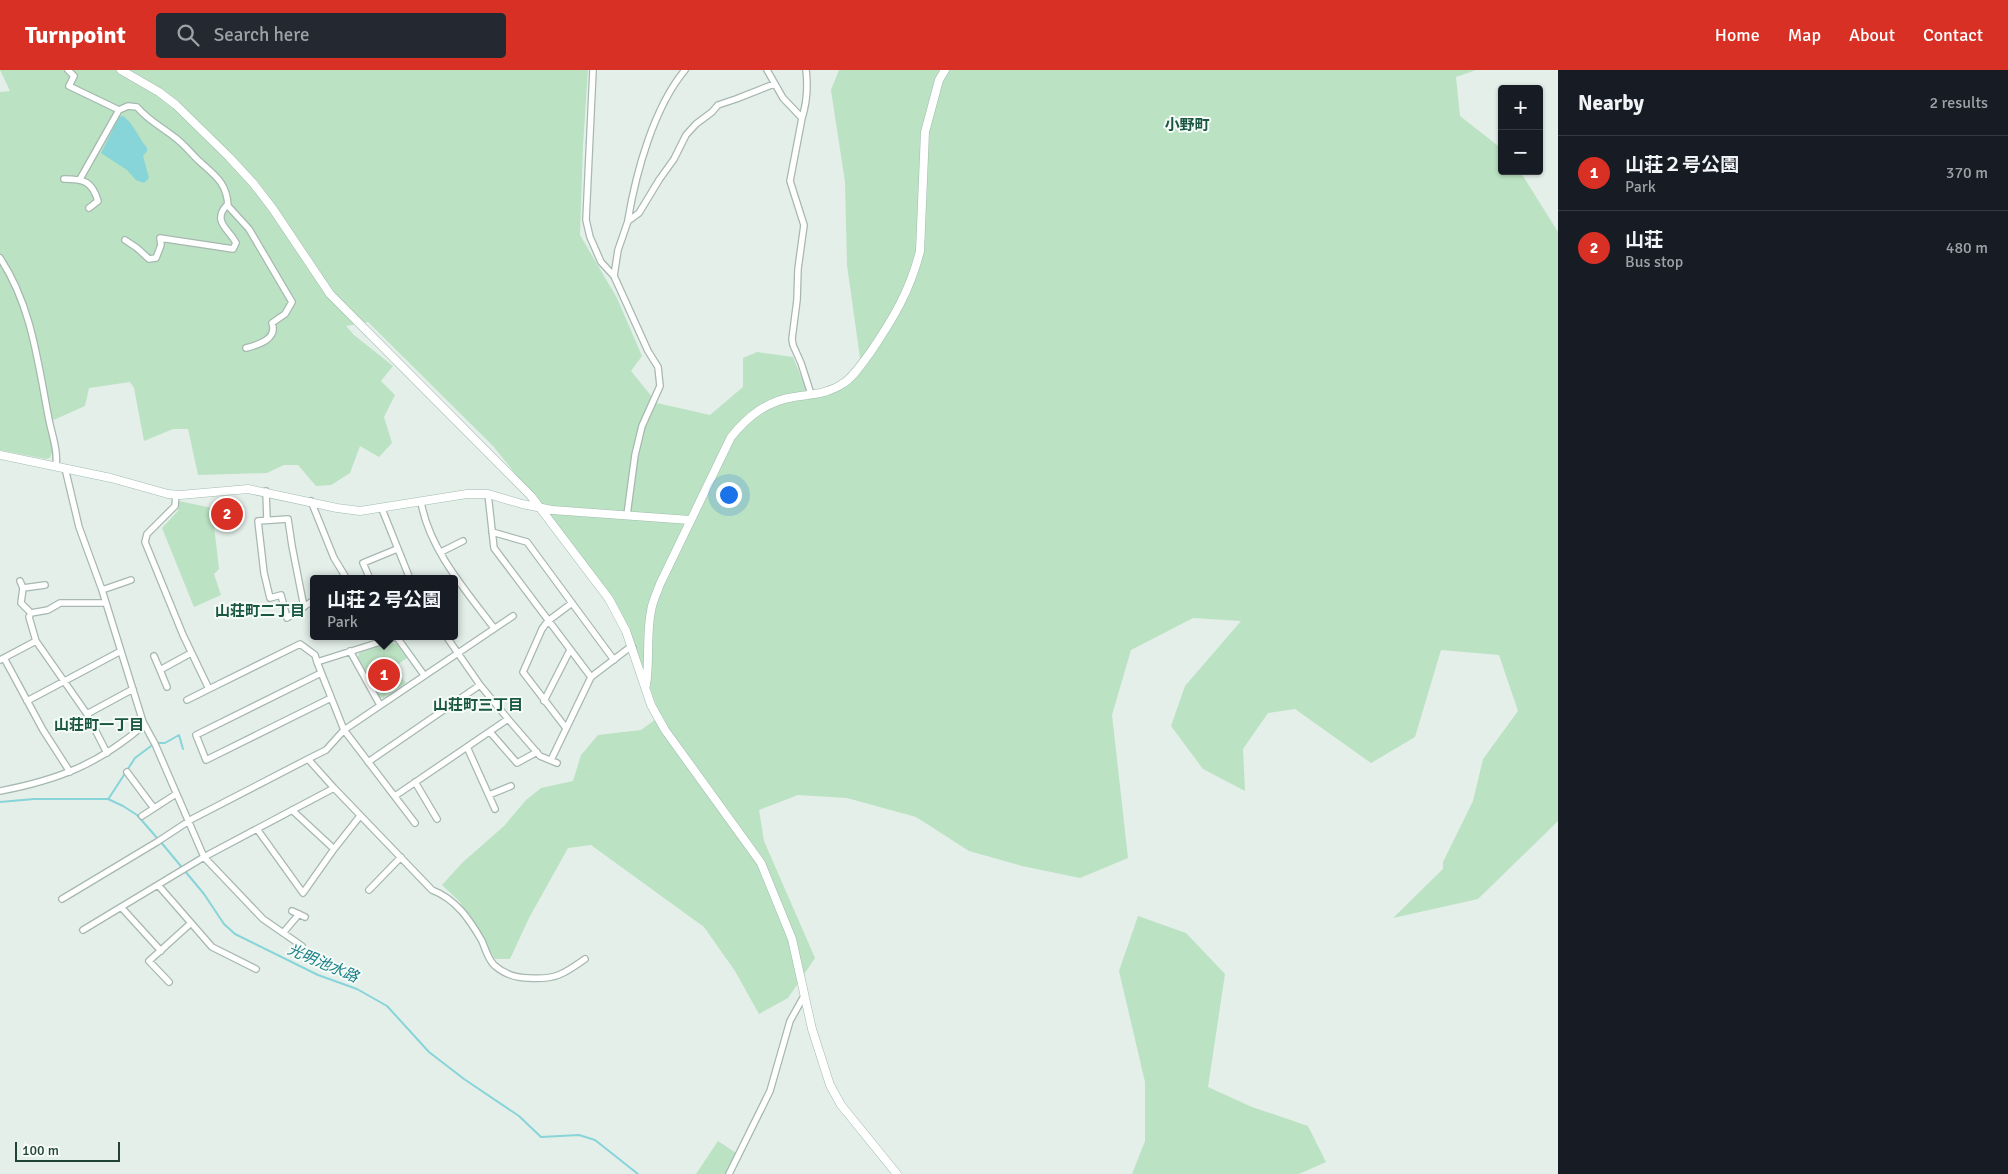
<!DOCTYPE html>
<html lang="en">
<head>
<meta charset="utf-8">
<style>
	:root { --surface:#171b24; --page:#242831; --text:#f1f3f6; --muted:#9ea1a6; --line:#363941; --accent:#d93025 }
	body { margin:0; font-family:Signika,"Noto Sans JP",sans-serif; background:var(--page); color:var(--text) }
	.controls { position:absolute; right:15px; top:15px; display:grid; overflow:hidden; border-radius:5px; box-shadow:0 1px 4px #0004 }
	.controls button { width:45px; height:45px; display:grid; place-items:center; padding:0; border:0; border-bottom:1px solid var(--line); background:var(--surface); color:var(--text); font:25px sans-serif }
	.scale { position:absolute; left:15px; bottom:12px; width:105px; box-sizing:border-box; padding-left:5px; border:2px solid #214337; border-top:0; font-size:14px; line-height:18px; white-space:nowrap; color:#214337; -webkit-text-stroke:4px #f5fbf7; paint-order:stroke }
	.you { position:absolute; left:728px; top:424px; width:18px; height:18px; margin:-12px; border:4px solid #fff; border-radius:50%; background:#1a73e8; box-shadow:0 0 0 8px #1a73e833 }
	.badge { display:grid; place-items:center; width:32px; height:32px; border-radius:50%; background:var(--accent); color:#fff; font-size:16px; font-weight:700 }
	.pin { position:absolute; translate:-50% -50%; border:2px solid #fff; box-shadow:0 1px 5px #0006 }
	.popup { position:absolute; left:310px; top:505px; width:148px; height:65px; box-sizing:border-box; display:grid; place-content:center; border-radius:5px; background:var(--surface); filter:drop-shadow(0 1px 4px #0005); font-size:16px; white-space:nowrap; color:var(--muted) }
	.popup b { font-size:19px; color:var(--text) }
	.popup::after { content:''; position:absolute; left:50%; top:100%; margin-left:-10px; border:10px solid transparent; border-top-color:var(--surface) }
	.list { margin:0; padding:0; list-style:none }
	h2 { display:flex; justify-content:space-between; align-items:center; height:65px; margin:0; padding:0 20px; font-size:21px }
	h2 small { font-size:16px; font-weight:400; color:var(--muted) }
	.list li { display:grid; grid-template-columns:32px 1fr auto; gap:15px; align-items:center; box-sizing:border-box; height:75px; padding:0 20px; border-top:1px solid var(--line) }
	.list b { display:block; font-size:19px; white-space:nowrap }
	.list p { margin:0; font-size:16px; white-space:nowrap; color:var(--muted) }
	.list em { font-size:16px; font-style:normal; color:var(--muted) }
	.icon { flex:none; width:28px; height:28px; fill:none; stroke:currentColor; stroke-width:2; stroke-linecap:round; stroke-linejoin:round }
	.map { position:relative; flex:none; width:1558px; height:1104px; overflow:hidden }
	header { display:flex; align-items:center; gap:30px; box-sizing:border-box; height:70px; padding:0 25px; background:var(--accent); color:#fff }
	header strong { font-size:24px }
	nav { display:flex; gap:28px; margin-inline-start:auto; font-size:18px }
	.search { width:350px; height:45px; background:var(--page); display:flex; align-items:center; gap:12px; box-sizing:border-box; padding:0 18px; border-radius:5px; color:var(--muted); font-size:19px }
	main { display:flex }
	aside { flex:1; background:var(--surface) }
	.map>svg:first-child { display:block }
</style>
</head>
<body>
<header>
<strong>Turnpoint</strong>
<div class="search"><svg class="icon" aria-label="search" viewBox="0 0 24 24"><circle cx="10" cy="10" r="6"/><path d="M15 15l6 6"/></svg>Search here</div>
<nav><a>Home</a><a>Map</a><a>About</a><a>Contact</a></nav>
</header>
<main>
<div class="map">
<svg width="1558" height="1104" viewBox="0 0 1558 1104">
	<rect width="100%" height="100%" fill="#e4efe9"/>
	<path fill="#bbe2c2" d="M0 0H588L583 75 580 165 617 228 642 286 631 301 657 333 710 345 743 317V288L757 282 793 287 808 324 843 314 861 295 847 195 845 112 831 20 839 0H1476L1456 7 1460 46 1502 79V101H1520L1558 162V751L1478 829 1393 848 1443 799V792L1473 731 1483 689 1518 641 1499 585 1441 580 1415 667 1371 693 1295 639 1268 643 1243 679 1245 721 1203 699 1171 656 1185 616 1241 551 1193 548 1131 580 1112 645 1128 788 1080 808 1022 796 969 781 916 747 847 728 798 725 759 740 764 771 815 888 788 928 759 944 735 901 704 857 591 775 568 778 529 848 510 889H495L459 831 442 815 462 793 504 756 526 730 541 718 573 711 581 685 598 665 641 660 660 646 639 587 613 531 559 458 493 376 368 252 346 256 354 265 393 296 381 311 395 325 384 347 392 373 379 387 360 376 350 403 331 415 316 416 298 395H284L267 403 198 405 188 359H173L144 371 134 318 130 312 89 318 85 336 49 352 54 377 50 388 46 389 0 380V22L10 21Z
		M179 431 212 438 219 499 214 504 221 525 194 537 162 458 178 441Z
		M392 572 397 574 407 588 394 597 406 613 383 628 379 627 358 587 359 583Z
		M1138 846 1186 863 1225 904 1208 1017 1252 1037 1308 1056 1326 1092 1299 1104H1132L1145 1071V1012L1119 901Z
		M718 1071 736 1083 725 1104H696Z"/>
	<path fill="#87d4d9" d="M123 46C134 54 138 67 147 78V81L143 86 149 108 144 113 136 110 127 100 101 83 119 47Z"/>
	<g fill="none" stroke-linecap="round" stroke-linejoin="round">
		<path stroke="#87d4d9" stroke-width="2" d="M157 673H165L179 665 183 679
			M109 728 135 688 151 676
			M0 732 34 729H108L123 736 137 745 165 777 204 824 224 854 235 864 318 905 357 919 387 936 429 982 464 1009 519 1046 541 1067 579 1065 595 1070 638 1104"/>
		<defs>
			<path id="street" d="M68 0 74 6 69 16 119 40
				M593 0 586 150 590 167 601 192 614 206 648 281 658 297 660 316 642 356 635 385 627 445
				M767 0 783 28 802 48 790 111 804 155 798 199 797 230 792 269 793 275 801 293 811 324
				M802 48C807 32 808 16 806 0
				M64 109C84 109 92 111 98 131L89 138
				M80 109 119 40 128 36 137 37C148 50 160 56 173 66 183 73 190 82 198 90 214 105 227 112 228 136L249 159 292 232 285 244 272 253C278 269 258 275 246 278
				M628 150C636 102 654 37 685 0
				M125 170 137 178 149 189 156 188 161 175 160 168 233 179 236 173C230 160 212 152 226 136
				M0 188C32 236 38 294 49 350 52 365 58 380 56 396
				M614 206 618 180 628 151 639 143 659 110 674 89 686 65 696 54 712 42 718 35 736 29 774 14
				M65 398 79 457 102 520 143 652 155 674 204 787 334 718 432 820C456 829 470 850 482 871 485 878 488 889 494 895 504 904 516 908 529 908 555 910 564 904 585 889
				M266 421 267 450
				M488 424 494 478 591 607 629 578H633
				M176 425 175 436 147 464 145 472 183 565 209 619 300 574 315 585 317 592
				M311 431 334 488 345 506 343 509
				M421 432C429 479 466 521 494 558
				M382 439 410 509
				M492 462 527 472 614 590
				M441 482 463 471
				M370 509 363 493 397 479
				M20 511 23 518
				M102 520 131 510
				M105 533H60L48 540 31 543 29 547 36 571 87 644 107 683
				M304 537 292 476 288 449 258 451 264 503 270 528 281 525 287 548 314 530
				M31 543 21 533 23 518 45 515
				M396 566 424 605
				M446 566 480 615 508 649 540 686 557 693
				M396 567 317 592 344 660 415 753
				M350 581 380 635
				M154 586 160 600
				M4 588 43 660 70 702
				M0 590 36 571
				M321 603 196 665 206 690 331 628
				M167 617 160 600 191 583
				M187 630 209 619
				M27 631 121 581
				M544 631 570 580
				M87 644 133 619
				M566 658 523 602 542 559 548 551 572 533
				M490 662 517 693 537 682
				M467 677 495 739
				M308 689 326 680 344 660 513 546
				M551 690 591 607
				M368 692 480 615
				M127 702 153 737
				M415 712 437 749
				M0 721C58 710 99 694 144 655
				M489 725 511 716
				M395 726 508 649
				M292 740 334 779
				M142 746 176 724
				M257 759 303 823 334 779 360 746
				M158 815 212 877 256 899
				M369 820 401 787
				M62 829 157 772 192 749 308 689 334 718
				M121 837 161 881
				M292 841 305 847
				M83 860 204 787 263 849 302 876
				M283 863 299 844
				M169 912 149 891 191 853
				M729 1104 770 1021 790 951 804 926"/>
			<path id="secondary" d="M121 0 159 22 176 35 229 87 253 113 273 139 330 224 531 426 609 529 626 561 651 635 665 660 761 793 792 869 812 959 830 1015 841 1035 897 1104
				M0 385 111 408 168 424 180 425 248 419 337 438 360 441 467 424H488L522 434 552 440 690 450
				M646 615C650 590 646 565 651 541 652 532 657 523 660 514L731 367C748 346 767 331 794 327 803 325 815 325 824 322 830 320 837 318 842 314 853 308 862 293 870 283 893 249 910 221 920 181L925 62 939 10 945 0"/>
		</defs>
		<use href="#street" stroke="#a6b8b0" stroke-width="8"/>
		<use href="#secondary" stroke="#a1bcb0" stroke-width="9"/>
		<use href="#street" stroke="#fff" stroke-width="5.5"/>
		<use href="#secondary" stroke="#fff" stroke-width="8"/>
	</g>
	<g text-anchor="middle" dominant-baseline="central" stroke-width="4" stroke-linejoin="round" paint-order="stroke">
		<g font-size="15" font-weight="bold" fill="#1a5743" stroke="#f5fbf7">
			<text x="1187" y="55">小野町</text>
			<text x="260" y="541">山荘町二丁目</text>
			<text x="478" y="635">山荘町三丁目</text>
			<text x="99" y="655">山荘町一丁目</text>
		</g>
		<g font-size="15" font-style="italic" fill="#147d86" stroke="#f5fbf7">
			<text transform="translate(323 893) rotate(23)">光明池水路</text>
		</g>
	</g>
</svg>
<div class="controls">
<button>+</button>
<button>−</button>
</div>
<div class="scale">100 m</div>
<div class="you"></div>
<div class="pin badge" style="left:384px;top:605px">1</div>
<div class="popup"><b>山荘２号公園</b>Park</div>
<div class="pin badge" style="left:227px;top:444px">2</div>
</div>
<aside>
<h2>Nearby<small>2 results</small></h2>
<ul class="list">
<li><span class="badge">1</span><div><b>山荘２号公園</b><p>Park</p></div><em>370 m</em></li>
<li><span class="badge">2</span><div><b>山荘</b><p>Bus stop</p></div><em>480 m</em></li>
</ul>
</aside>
</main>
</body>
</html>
